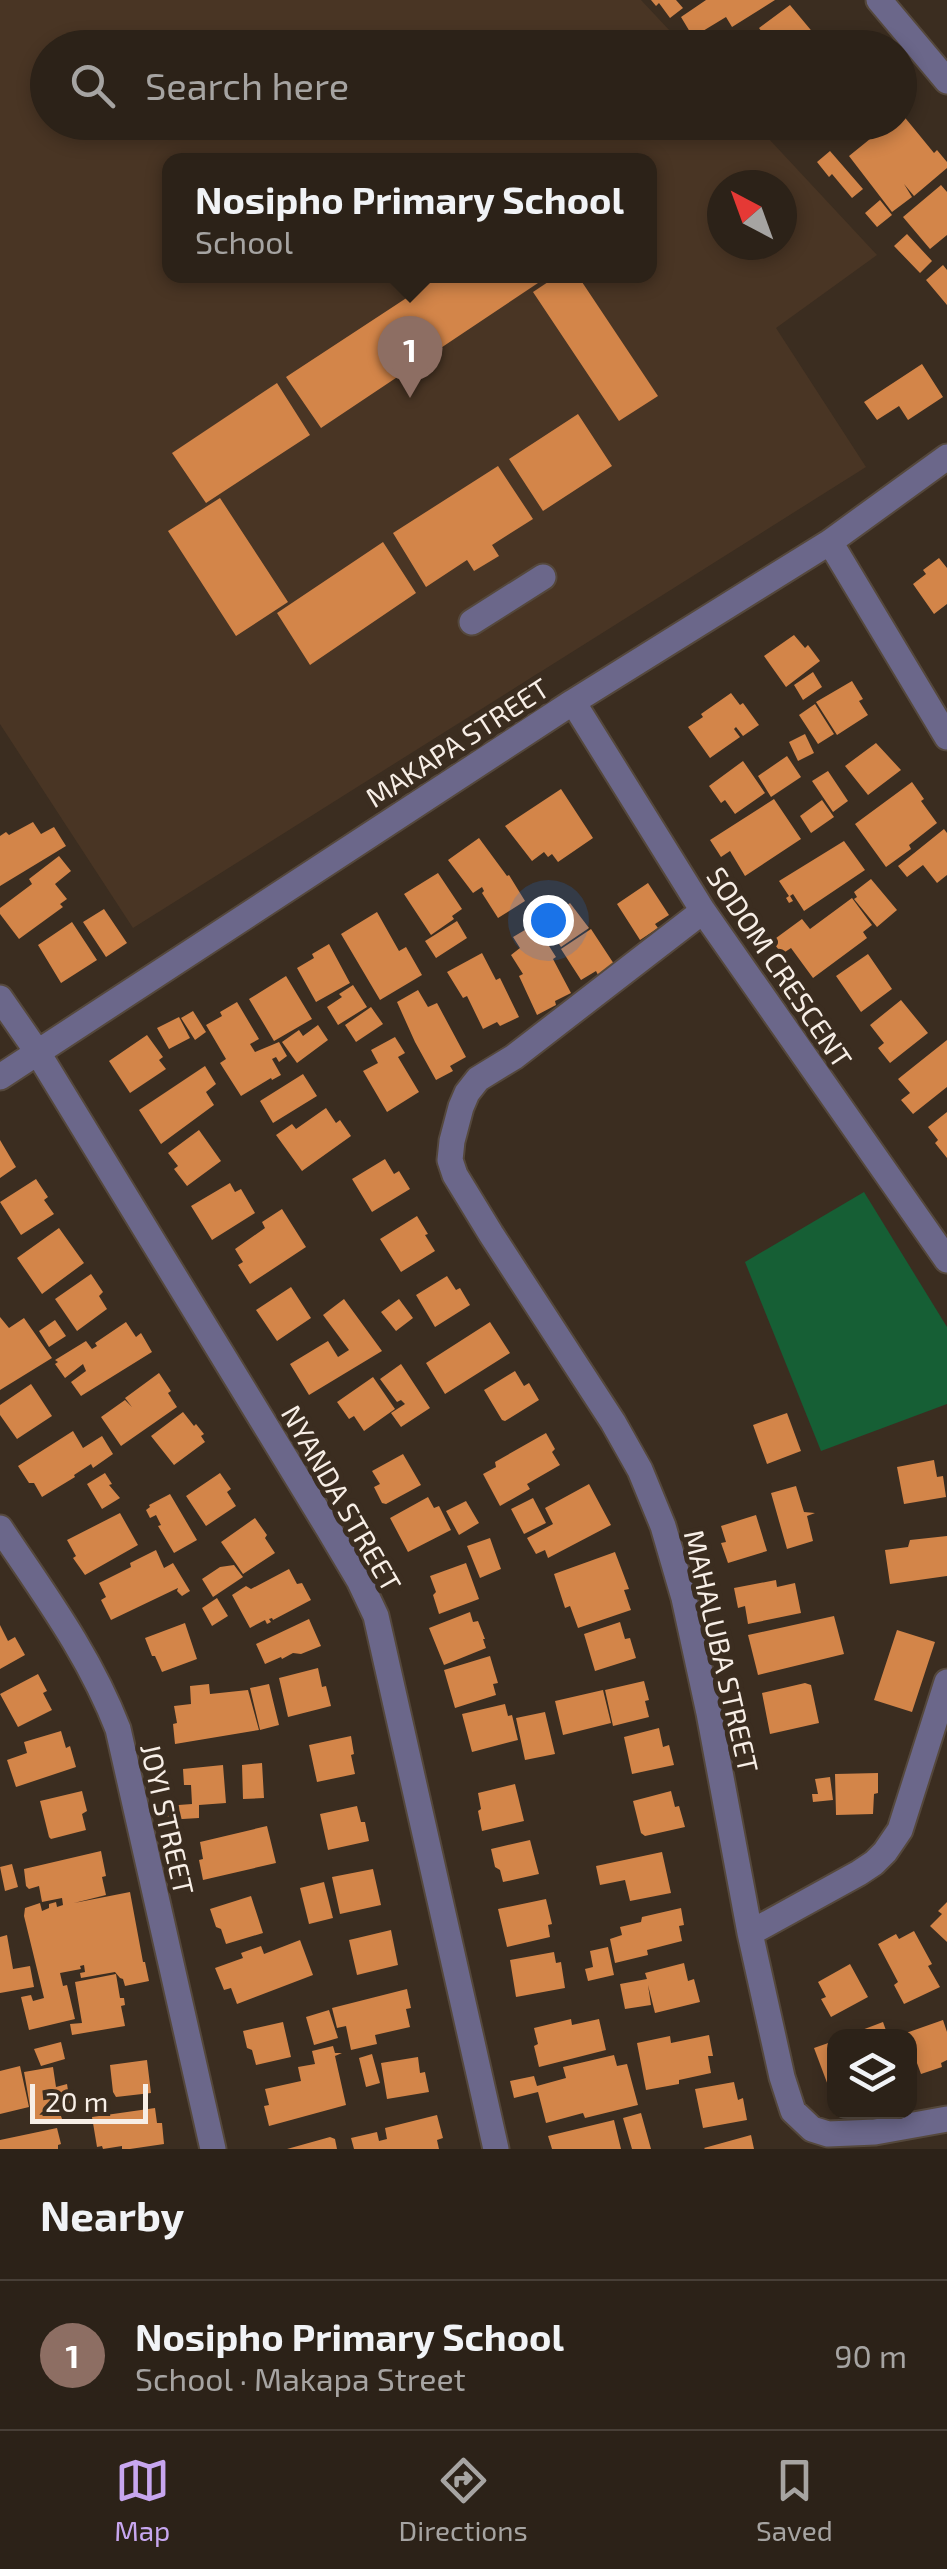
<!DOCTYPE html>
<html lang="en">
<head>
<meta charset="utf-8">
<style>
	:root { --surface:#2c2218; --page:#382f25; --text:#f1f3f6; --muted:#a6a4a2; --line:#483f37; --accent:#c7a6ef }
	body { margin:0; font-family:"Exo 2",sans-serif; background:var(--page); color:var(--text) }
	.controls { position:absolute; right:30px; bottom:30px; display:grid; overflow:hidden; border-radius:20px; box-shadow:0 5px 15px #0003 }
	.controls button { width:90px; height:90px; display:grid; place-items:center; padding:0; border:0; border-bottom:2px solid var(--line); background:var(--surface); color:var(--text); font:50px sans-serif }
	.compass { position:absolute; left:707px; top:170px; width:90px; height:90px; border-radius:50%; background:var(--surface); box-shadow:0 5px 15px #0003; rotate:319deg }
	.scale { position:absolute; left:30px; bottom:25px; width:118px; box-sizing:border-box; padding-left:10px; border:5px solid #f7eee6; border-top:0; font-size:28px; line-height:35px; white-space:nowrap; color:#f7eee6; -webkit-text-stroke:8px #3b2d20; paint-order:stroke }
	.you { position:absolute; left:548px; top:920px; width:35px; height:35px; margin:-25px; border:8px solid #fff; border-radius:50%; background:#1a73e8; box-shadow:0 0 0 15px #1a73e833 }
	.badge { display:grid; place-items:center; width:65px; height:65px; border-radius:50%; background:var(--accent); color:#fff; font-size:32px; font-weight:700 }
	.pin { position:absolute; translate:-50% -82px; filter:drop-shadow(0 2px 5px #0008) }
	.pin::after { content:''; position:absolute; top:52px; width:35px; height:30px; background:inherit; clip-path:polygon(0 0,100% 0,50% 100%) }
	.popup { position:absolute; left:162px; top:153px; width:495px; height:130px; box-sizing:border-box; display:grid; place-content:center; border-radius:20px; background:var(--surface); filter:drop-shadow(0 2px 8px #0005); font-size:32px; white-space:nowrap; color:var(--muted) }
	.popup b { font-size:38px; color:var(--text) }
	.popup::after { content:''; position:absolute; left:50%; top:100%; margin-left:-20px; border:20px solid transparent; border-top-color:var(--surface) }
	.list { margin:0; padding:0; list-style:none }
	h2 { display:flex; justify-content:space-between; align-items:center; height:130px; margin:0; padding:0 40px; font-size:42px }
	h2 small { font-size:32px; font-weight:400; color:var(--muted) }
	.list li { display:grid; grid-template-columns:65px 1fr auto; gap:30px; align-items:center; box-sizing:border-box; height:150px; padding:0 40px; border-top:2px solid var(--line) }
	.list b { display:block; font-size:38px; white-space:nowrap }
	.list p { margin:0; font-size:32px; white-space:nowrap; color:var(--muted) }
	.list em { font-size:32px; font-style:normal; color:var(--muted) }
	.icon { flex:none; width:55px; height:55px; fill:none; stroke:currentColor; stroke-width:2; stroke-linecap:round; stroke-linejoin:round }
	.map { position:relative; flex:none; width:947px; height:2149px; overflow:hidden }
	.search { position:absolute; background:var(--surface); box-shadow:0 5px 15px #0003; left:30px; right:30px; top:30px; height:110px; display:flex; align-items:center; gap:25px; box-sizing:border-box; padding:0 35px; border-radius:55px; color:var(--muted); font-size:38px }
	.sheet { height:280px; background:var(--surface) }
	nav { display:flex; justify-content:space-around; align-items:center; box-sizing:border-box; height:140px; border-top:2px solid var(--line); background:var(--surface); font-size:28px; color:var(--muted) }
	nav a { display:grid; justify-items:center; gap:5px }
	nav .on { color:var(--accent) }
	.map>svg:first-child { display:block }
</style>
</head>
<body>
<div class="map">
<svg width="947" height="2149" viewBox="0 0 947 2149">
	<rect width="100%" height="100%" fill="#3b2d20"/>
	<path fill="#493524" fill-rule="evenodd" d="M0 0H641L685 47 48 48V122L754 123 877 255 776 328 866 467 133 928 0 724ZM170 160H650V276H170ZM722 185H782V245H722Z"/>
	<path fill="#165f35" d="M864 1192 947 1327V1404L821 1451 745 1262Z"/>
	<path fill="#d38549" d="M651 0H676L683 8 670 18 659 3 656 6Z
		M706 0H775L732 27 726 17 693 37 681 17Z
		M790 5 815 35 798 48H774L759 28Z
		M902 114 934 153 937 150 947 162V168L914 196 904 184 912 197 892 212 849 156 891 122H900Z
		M853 122H885L866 138Z
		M830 151 863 189 852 198 832 174 829 177 817 162Z
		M941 185 947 192V235L930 249 903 217Z
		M880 200 892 215 877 227 865 213Z
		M907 234 932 261 920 273 894 246Z
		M943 265 947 270V305L926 280Z
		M440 276H542L544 279 321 428 286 377Z
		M557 276H578L658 396 619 421 533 292Z
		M922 364 943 397 908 420 899 406 877 420 864 402Z
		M277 383 310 435 206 503 172 453Z
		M578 414 612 466 543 511 509 459Z
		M498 466 533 519 492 545 499 556 474 571 467 560 426 587 393 533Z
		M220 498 288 602 236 636 168 531Z
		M383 542 416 593 310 665 277 613Z
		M939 558 947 568V604L934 614 913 584 926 574 923 570Z
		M794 635 805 648 808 645 820 661 786 687 764 656Z
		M813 672 822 687 803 700 794 685Z
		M852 681 863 699 859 701 868 715 837 735 816 702Z
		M731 693 740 705 743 703 759 725 743 736 736 727 734 729 740 737 710 758 688 727 703 717 701 714Z
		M815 704 834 734 818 744 799 715Z
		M805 734 814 753 798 761 789 742Z
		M876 743 901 770 868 795 845 766Z
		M787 756 801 777 771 797 758 776Z
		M743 761 765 793 735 814 725 800 721 803 709 786Z
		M828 771 848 801 833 812 812 781Z
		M912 782 924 799 921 801 937 823 909 845 911 849 886 867 855 824Z
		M561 789 593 838 558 862 552 854 548 857 544 852 532 861 505 826Z
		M774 799 801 839 745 876 730 851 721 857 710 840Z
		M822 800 834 817 811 833 800 816Z
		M33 822 41 834 54 827 66 846 0 886V836L6 832 9 835Z
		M944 829 947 833V875L937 883 923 865 907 877 898 866Z
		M479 838 507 876 509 875 525 901 498 918 482 893 484 891 482 887 473 893 448 860Z
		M844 841 865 870 804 911 793 894 790 896 793 901 789 903 786 898 789 896 779 881Z
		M59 856 71 871 55 884 67 899 60 904 63 907 19 939 0 914V908L32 884 29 879Z
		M438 873 462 909 452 916 454 919 431 935 404 894Z
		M871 879 897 910 877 927 854 899 857 897 854 892Z
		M648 883 669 915 655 924 658 928 640 940 617 904Z
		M852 898 872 925 863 932 867 938 813 978 791 948 782 954 772 941 802 919 810 929Z
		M570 903 589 928 561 947 544 921Z
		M104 909 127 943 106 957 83 922Z
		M377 912 399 951 406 947 422 975 380 1000 341 934Z
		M457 921 467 938 436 958 425 941Z
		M72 922 97 960 61 983 38 945Z
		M535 924 556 957 553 959 571 993 555 1001 556 1005 537 1015 519 976 523 974 511 955 520 948 513 937Z
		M591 929 614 964 598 975 596 971 581 980 561 949Z
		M329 944 350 983 316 1002 297 968 314 958 312 954Z
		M482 953 496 980 500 978 519 1017 500 1026 497 1022 483 1029 467 996 463 998 447 972Z
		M868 954 892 989 861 1012 836 976Z
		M286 976 312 1019 274 1041 249 999Z
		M353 985 367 1007 338 1025 327 1007 342 997 339 994Z
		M418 990 428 1007 437 1003 466 1057 450 1066 453 1071 436 1080 415 1042 397 1002Z
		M901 1000 928 1033 890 1063 878 1048 884 1043 870 1025Z
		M237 1002 259 1039 250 1044 255 1052 279 1042 287 1056 279 1062 276 1057 272 1059 281 1075 272 1080 271 1078 241 1096 220 1063 226 1059 206 1025 222 1016 220 1012Z
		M371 1007 383 1024 356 1042 345 1025Z
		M193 1011 206 1032 195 1040 181 1018Z
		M179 1017 190 1038 169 1049 157 1028Z
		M318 1025 328 1040 297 1063 282 1042 299 1030 303 1036Z
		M147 1035 163 1057 159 1060 166 1069 130 1093 109 1061Z
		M395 1037 405 1053 398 1057 419 1092 387 1112 363 1071 378 1063 371 1050Z
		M947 1040V1087L913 1114 901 1100 910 1093 898 1079Z
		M205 1066 216 1084 206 1092 214 1105 161 1144 139 1110Z
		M303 1074 317 1096 273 1123 260 1101Z
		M326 1108 336 1123 340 1120 351 1136 302 1171 276 1135 292 1124 296 1129Z
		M947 1112V1158L935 1143 938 1140 928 1127Z
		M199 1130 221 1161 187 1186 174 1169 178 1166 168 1153Z
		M0 1140 16 1167 0 1178Z
		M385 1159 394 1174 399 1171 410 1189 372 1212 352 1179Z
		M36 1179 48 1197 44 1200 54 1214 21 1235 0 1202Z
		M230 1183 235 1192 241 1189 255 1213 212 1240 191 1206Z
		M282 1209 306 1247 250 1284 238 1265 243 1262 235 1249 265 1228 262 1222Z
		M417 1216 428 1234 425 1235 435 1251 401 1272 380 1239Z
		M59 1228 84 1263 42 1294 17 1258Z
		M91 1274 103 1292 99 1296 107 1309 77 1331 55 1299Z
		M447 1276 456 1290 460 1288 470 1305 435 1327 416 1295Z
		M291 1287 311 1318 277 1341 256 1310Z
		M344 1299 382 1351 309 1395 290 1364 328 1341 338 1357 349 1350 323 1315Z
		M399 1299 413 1318 396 1331 381 1312Z
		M0 1317 9 1328 24 1318 52 1358 0 1390Z
		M55 1320 66 1336 49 1347 39 1331Z
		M126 1322 136 1337 141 1333 152 1352 81 1396 71 1382 86 1371 83 1364 65 1378 55 1364 58 1362 55 1360 86 1341 92 1349 97 1346 95 1343Z
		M490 1322 510 1353 445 1394 426 1363Z
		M401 1364 430 1408 401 1427 391 1413 405 1404 401 1400 397 1402 380 1379Z
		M515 1371 524 1386 529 1383 539 1400 505 1421 502 1420 484 1390Z
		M159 1373 171 1391 168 1393 177 1407 121 1446 101 1417 125 1400 132 1407 125 1398Z
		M373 1377 395 1409 364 1431 354 1416 349 1419 337 1402Z
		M31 1384 52 1416 17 1439 0 1415V1405Z
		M183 1412 194 1426 196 1424 204 1434 201 1436 205 1442 174 1465 151 1436Z
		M787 1413 801 1451 767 1464 753 1425Z
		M73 1431 83 1448 102 1436 113 1454 93 1468 91 1464 74 1475 75 1477 42 1497 34 1483H29L18 1466Z
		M546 1433 555 1449 552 1452 560 1465 527 1484 530 1489 500 1506 483 1474 496 1467 495 1462Z
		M403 1454 421 1485 386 1504 382 1503 374 1487 380 1484 372 1471Z
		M934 1460 937 1477 943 1476 946 1497 904 1504 897 1467Z
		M105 1473 112 1484 109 1485 120 1498 102 1509 87 1484Z
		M220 1473 231 1489 227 1492 236 1506 206 1526 186 1496Z
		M589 1484 611 1525 548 1558 545 1550 536 1554 527 1538 553 1524 545 1508Z
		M796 1486 804 1512 815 1513 807 1516 813 1541 787 1549 771 1493Z
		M170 1494 197 1540 174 1553 158 1526 161 1525 156 1515 150 1518 146 1510 150 1507 149 1505Z
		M428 1497 434 1508 439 1506 451 1530 408 1552 390 1518Z
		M533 1498 546 1523 524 1534 511 1509Z
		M466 1501 479 1523 459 1535 446 1511Z
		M120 1513 138 1545 85 1575 73 1558 76 1556 67 1540Z
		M756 1515 767 1551 728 1563 721 1543 726 1542 721 1526Z
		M255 1518 267 1535 265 1538 275 1553 243 1574 221 1542Z
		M947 1536V1576L890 1584 885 1550 908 1547 910 1540Z
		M490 1538 501 1569 480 1578 467 1546Z
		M156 1550 164 1568 173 1563 190 1591 182 1596 177 1591 178 1588 111 1620 101 1600 106 1597 99 1583 131 1567 130 1563Z
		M615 1552 629 1589 624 1590 631 1610 578 1628 570 1606 565 1608 554 1574Z
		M466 1563 479 1599 439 1614 433 1595 436 1592 430 1576Z
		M234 1565 243 1577 213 1597 202 1579 220 1567Z
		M289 1569 297 1584 302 1583 311 1600 273 1620 272 1618 269 1619 271 1622 267 1624 265 1620 250 1628 232 1595 246 1586 251 1589Z
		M776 1580 777 1587 795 1583 801 1613 748 1624 745 1606 738 1608 734 1588Z
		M217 1598 228 1616 212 1626 202 1608Z
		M470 1612 473 1622 478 1621 485 1639H483L486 1648 444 1665 429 1628Z
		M834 1616 844 1654 758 1675 748 1635Z
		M309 1619 321 1646 301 1654 293 1653 282 1659 281 1657 265 1664 256 1644Z
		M620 1622 625 1639 630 1638 636 1658 595 1671 584 1634Z
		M185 1623 197 1659 162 1672 155 1656H152L145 1638Z
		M0 1625 8 1641 15 1637 25 1655 0 1669Z
		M897 1630 935 1642 912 1712 874 1700Z
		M490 1656 498 1683 493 1684 496 1695 455 1708 444 1670Z
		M318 1668 322 1687 326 1686 331 1706 288 1717 279 1678Z
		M38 1674 47 1691 43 1693 52 1710 18 1727 0 1694Z
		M644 1681 649 1700 645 1701 649 1717 613 1726 605 1690Z
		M805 1683 811 1685 819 1723 770 1734 762 1693Z
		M209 1684 210 1694 248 1690 259 1730 175 1744 173 1724 177 1723 174 1706 191 1704 190 1686Z
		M269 1684 279 1725 260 1730 250 1688Z
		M603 1690 611 1723 563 1735 555 1701Z
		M505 1704 508 1716 512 1715 518 1740 472 1752 462 1714Z
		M545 1712 555 1754 525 1760 516 1718Z
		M659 1728 663 1747 669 1745 674 1765 632 1774 624 1737Z
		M61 1731 66 1748 70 1746 76 1767 16 1787 7 1760 27 1753 24 1742Z
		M351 1736 354 1754 351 1755 355 1774 317 1782 309 1745Z
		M262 1763 264 1798 243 1799 242 1765Z
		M223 1765 226 1803 199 1805V1818L166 1820 165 1806 192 1804 191 1785H184L183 1769Z
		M878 1773V1793L874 1794 873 1814 836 1815 835 1774Z
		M830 1777 833 1800 813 1802 812 1794H818L815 1779Z
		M515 1784 524 1821 482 1831 478 1811 481 1809 478 1793Z
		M82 1791 87 1811 82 1814 86 1830 51 1839 49 1837 40 1801Z
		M671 1791 675 1807 679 1806 685 1827 645 1836 641 1833 633 1801Z
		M357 1806 361 1822H365L369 1841 328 1850 320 1814Z
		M267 1826 276 1863 203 1880 199 1860 203 1859 200 1842Z
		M530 1840 539 1874 503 1882 500 1870 495 1867 491 1849Z
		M101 1851 106 1876 102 1877 106 1895 74 1903 130 1892 143 1962H145L149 1981 125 1986 123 1979 120 1978 115 1972 81 1978 80 1973 85 1972 84 1965 80 1966 81 1969 60 1973 63 1986 67 1985 75 2019 29 2030 21 1997 31 1995 33 2001 44 1998 24 1916 25 1908 40 1903 42 1911 49 1908V1904L56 1902 57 1907 63 1905 62 1898 42 1902 39 1886 29 1889 26 1886 24 1869Z
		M662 1852 671 1893 630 1901 625 1880 600 1885 596 1866Z
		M12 1864 18 1887 5 1891 0 1867Z
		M373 1869 381 1905 340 1914 332 1877Z
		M324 1882 333 1918 309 1924 300 1888Z
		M251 1896 263 1933 226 1944 221 1929 216 1927 210 1909Z
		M546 1899 552 1924 548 1925 550 1937 507 1947 498 1909Z
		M947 1902V1942L930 1926 942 1914 938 1911Z
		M681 1908 684 1925 679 1926 682 1941 647 1950 648 1955 615 1963 610 1939 622 1935 620 1927 641 1922 642 1917Z
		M391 1930 398 1965 357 1975 349 1940Z
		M914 1931 932 1964 928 1966 940 1987 904 2004 894 1985 898 1982 878 1944 896 1934 899 1939Z
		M7 1935 13 1969 30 1966 34 1987 0 1993V1937Z
		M300 1940 313 1975 237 2004 231 1988 224 1990 215 1968 243 1958 241 1953 261 1946 264 1954Z
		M608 1947 614 1975 588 1981 585 1969 593 1967 590 1951Z
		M554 1952 556 1963 561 1962 565 1988 516 1997 510 1960Z
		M684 1963 688 1981 694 1979 700 2002 655 2013 648 1985 651 2005 625 2009 620 1984 647 1979 645 1973Z
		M850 1964 868 1997 831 2017 821 1999 826 1997 818 1982Z
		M116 1974 120 1998H124L125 2005 121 2006 125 2026 72 2035 70 2024 82 2023 75 1982Z
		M407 1989 411 2008 406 2009 410 2027 375 2035 377 2044 351 2050 346 2026 337 2028 332 2008Z
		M329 2010 338 2038 314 2045 306 2017Z
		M571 2019 572 2025 599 2019 606 2050 539 2067 534 2046 538 2044 534 2028Z
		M943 2020 947 2032V2060L941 2063 942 2067 921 2074 906 2033Z
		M283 2022 291 2057 256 2065 252 2050 247 2048 243 2031Z
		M883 2022 888 2036H846Z
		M709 2035 713 2056H708L711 2073 679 2080V2084L646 2090 637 2043 670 2036 671 2043Z
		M834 2041V2086L829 2088 814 2048Z
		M61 2042 65 2059 41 2066 34 2049Z
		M333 2046 335 2053H342L335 2056 346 2105 269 2126 264 2106 269 2105 265 2089 301 2081 298 2067 315 2064 312 2051Z
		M372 2054 380 2083 366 2087 359 2058Z
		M614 2055 617 2066 627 2064 638 2105 585 2118 583 2113 546 2123 538 2092 514 2098 510 2081 534 2076 537 2086 566 2078 563 2067Z
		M418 2057 420 2073 425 2072 429 2092 387 2099 381 2063Z
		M147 2060 151 2093 116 2097 113 2092 110 2065Z
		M20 2066 29 2107 0 2114V2071Z
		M53 2067 56 2087 67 2084 70 2103 59 2105 62 2107 59 2110 62 2119 33 2124 24 2072Z
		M734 2082 738 2100 743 2098 747 2120 703 2128 695 2089Z
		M155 2108 157 2123H162L164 2144 130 2149H122V2146L103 2149 102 2146 97 2147 92 2117Z
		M641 2113 651 2149H632L623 2118Z
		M437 2115 443 2138 437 2140 439 2149H354L351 2138 377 2132 379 2141 387 2139 385 2128Z
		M614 2120 621 2149H552L548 2136Z
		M57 2128 61 2144 58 2145V2149H0V2140Z
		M751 2135 754 2149H705L704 2148Z
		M330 2137 335 2139 337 2149H287Z"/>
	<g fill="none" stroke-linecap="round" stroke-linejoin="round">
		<defs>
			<path id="minor" d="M879 0 947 81
				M830 542 947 737
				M472 622 543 577
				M573 702 703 911 947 1260
				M703 911 514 1057 478 1079 467 1093 461 1107 452 1141 450 1160 455 1175 491 1234 613 1422 640 1470 663 1526 684 1598 709 1713 750 1933 782 2077 793 2111 812 2129 828 2134 875 2132 947 2119
				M0 998 38 1053 328 1528 359 1580 376 1616 496 2149
				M0 1077 573 702 830 542 947 457
				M0 1528C44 1594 89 1654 118 1729L213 2149
				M750 1933 859 1873 874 1863 885 1852 900 1830 947 1682"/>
		</defs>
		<use href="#minor" stroke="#55483c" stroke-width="29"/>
		<use href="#minor" stroke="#6b678a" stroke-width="25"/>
	</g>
	<g text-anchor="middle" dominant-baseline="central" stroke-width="10" stroke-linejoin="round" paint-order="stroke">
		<g font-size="28" fill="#f7eee6" stroke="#3b2d20">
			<text transform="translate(457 742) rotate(-33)">MAKAPA STREET</text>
			<text transform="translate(780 967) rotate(56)">SODOM CRESCENT</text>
			<text transform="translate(342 1498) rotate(60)">NYANDA STREET</text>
			<text transform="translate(722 1651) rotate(77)">MAHALUBA STREET</text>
			<text transform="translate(168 1819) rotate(77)">JOYI STREET</text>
		</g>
	</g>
</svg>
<div class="controls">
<button><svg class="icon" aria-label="layers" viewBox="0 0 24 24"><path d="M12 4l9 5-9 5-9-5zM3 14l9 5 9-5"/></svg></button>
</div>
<svg class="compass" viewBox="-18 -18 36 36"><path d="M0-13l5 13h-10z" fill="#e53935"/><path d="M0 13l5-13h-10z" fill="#a6a4a2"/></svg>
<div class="scale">20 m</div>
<div class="you"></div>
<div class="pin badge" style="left:410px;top:398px;background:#8d6e63">1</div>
<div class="popup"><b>Nosipho Primary School</b>School</div>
<div class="search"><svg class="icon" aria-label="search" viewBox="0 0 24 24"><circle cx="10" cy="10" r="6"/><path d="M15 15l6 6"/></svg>Search here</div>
</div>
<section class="sheet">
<h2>Nearby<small></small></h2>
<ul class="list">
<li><span class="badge" style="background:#8d6e63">1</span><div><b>Nosipho Primary School</b><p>School · Makapa Street</p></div><em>90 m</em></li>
</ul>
</section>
<nav>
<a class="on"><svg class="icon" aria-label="map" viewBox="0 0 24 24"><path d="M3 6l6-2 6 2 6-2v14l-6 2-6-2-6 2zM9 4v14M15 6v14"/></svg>Map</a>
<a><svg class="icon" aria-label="directions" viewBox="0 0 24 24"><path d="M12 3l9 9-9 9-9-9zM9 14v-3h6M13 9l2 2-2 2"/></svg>Directions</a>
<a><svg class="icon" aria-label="saved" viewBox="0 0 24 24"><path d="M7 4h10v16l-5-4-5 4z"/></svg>Saved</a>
</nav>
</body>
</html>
